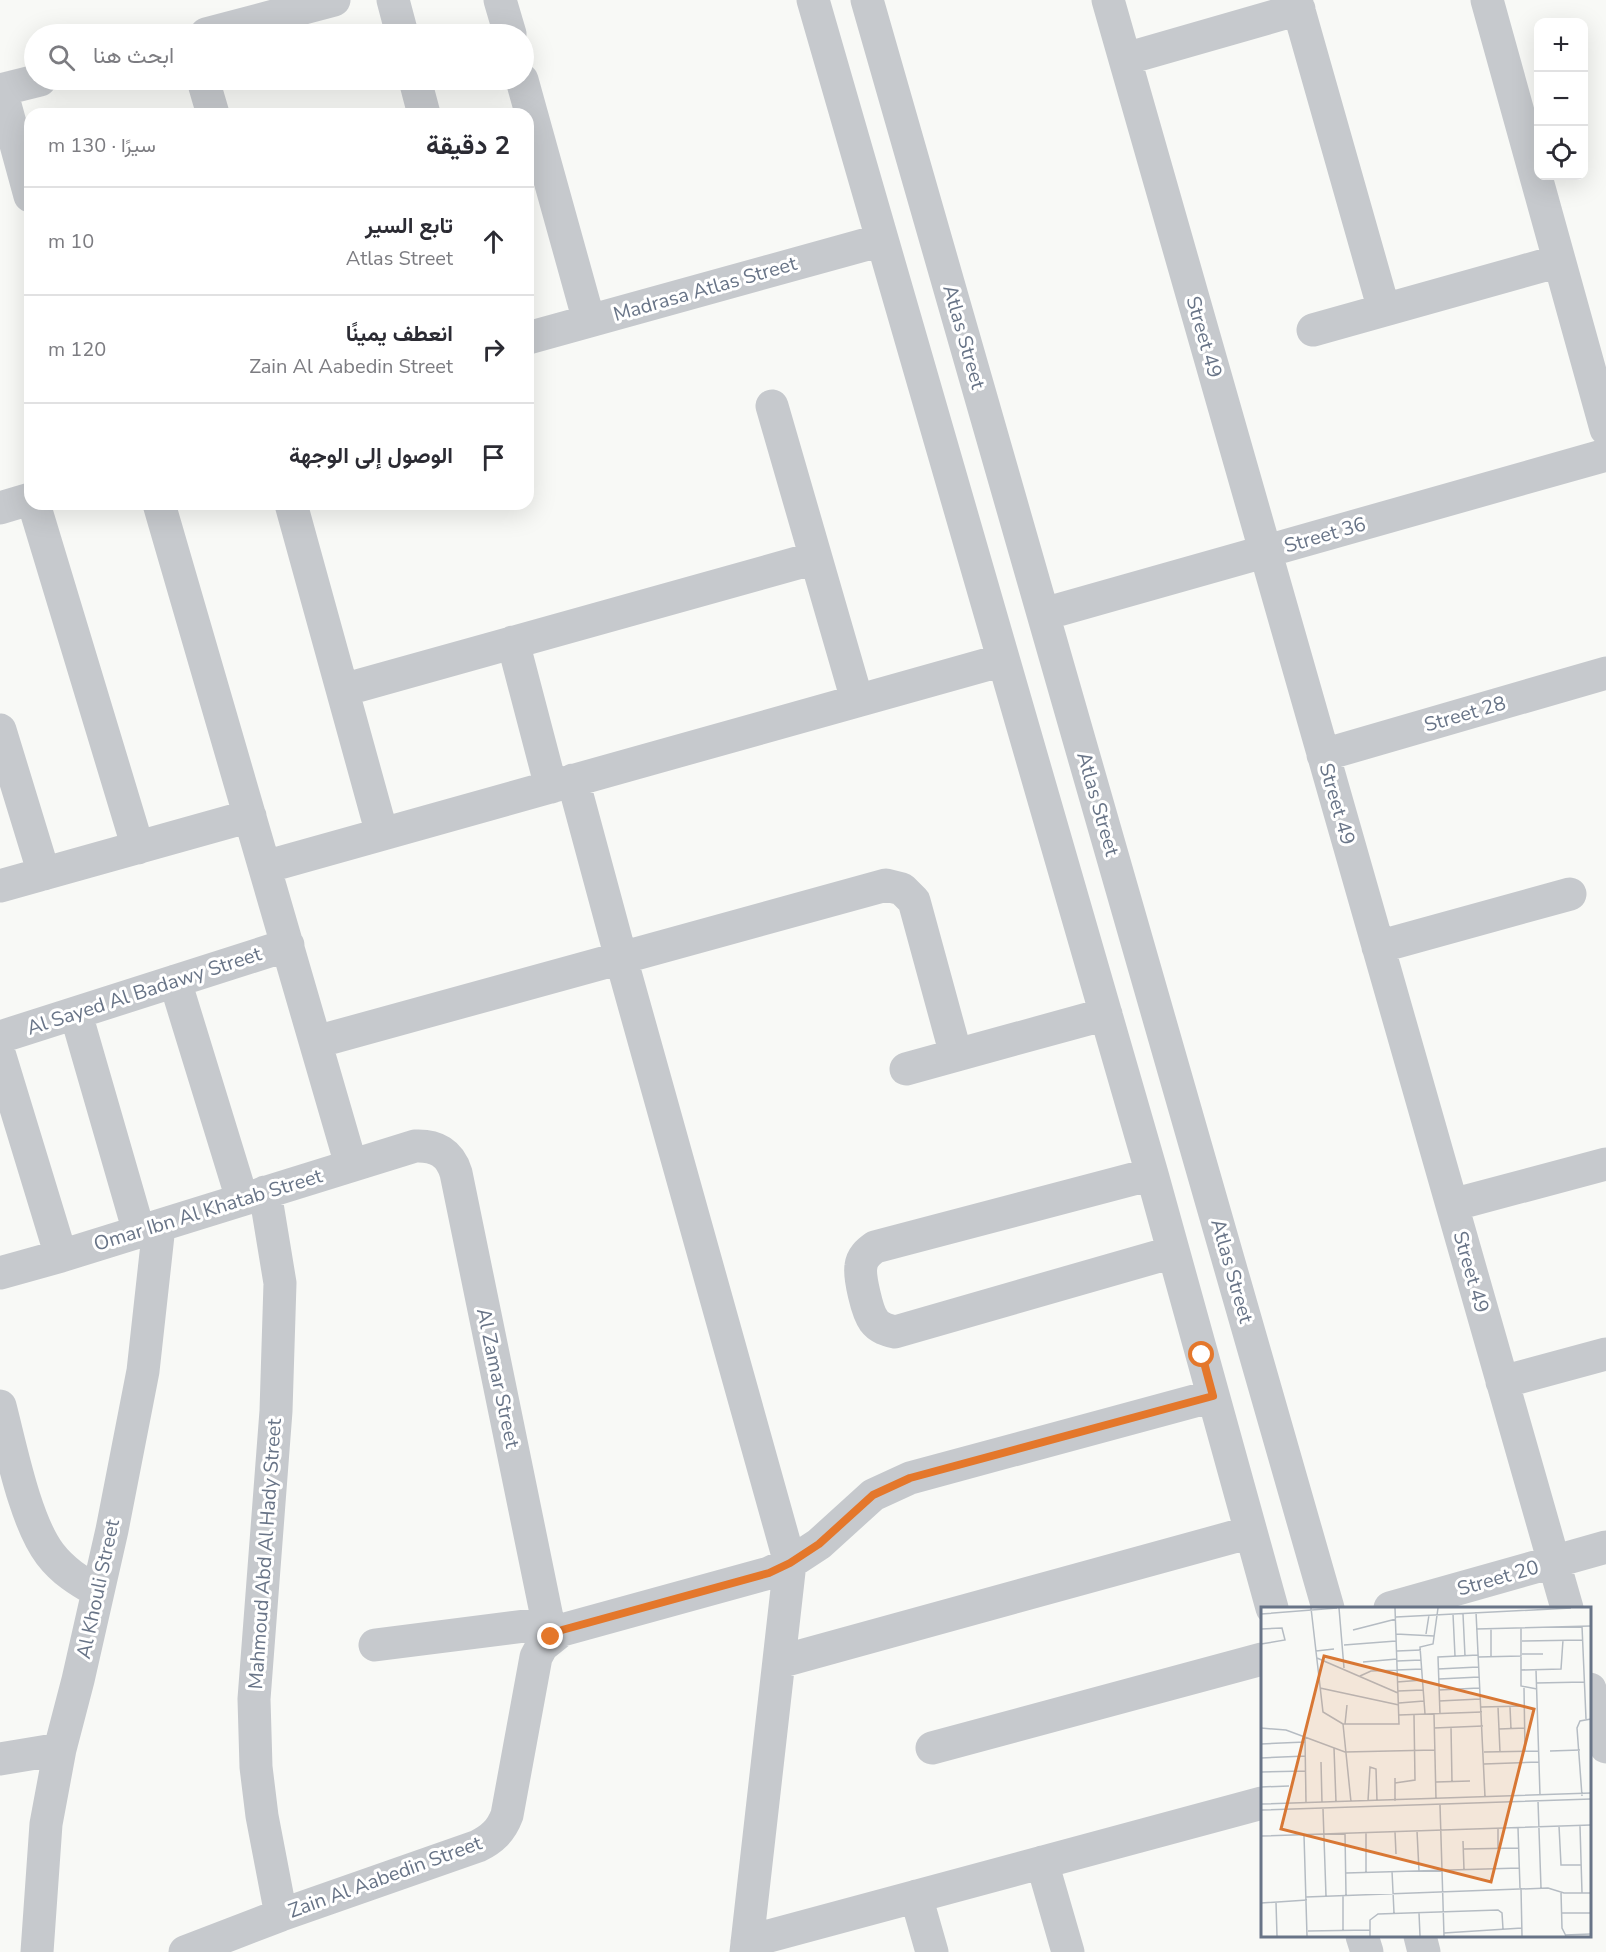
<!DOCTYPE html>
<html lang="ar">
<head>
<meta charset="utf-8">
<style>
	:root { --surface:#fff; --page:#f2f2f3; --text:#2b2b33; --muted:#7c7c81; --line:#e1e1e2 }
	body { margin:0; font-family:"Nunito Sans",Vazirmatn,sans-serif; background:var(--page); color:var(--text); direction:rtl }
	.controls { position:absolute; right:18px; top:18px; display:grid; overflow:hidden; border-radius:12px; box-shadow:0 6px 24px #0002 }
	.controls button { width:54px; height:54px; display:grid; place-items:center; padding:0; border:0; border-bottom:2px solid var(--line); background:var(--surface); color:var(--text); font:30px sans-serif }
	.stop { position:absolute; width:18px; height:18px; margin:-14px; border:4px solid #e4772b; border-radius:50%; background:#fff }
	.stop.end { background:#e4772b; border-color:#fff; box-shadow:0 2px 6px #0008 }
	.list { margin:0; padding:0; list-style:none }
	h2 { display:flex; justify-content:space-between; align-items:center; height:78px; margin:0; padding:0 24px; font-size:26px }
	h2 small { font-size:20px; font-weight:400; color:var(--muted) }
	.list li { display:grid; grid-template-columns:39px 1fr auto; gap:18px; align-items:center; box-sizing:border-box; height:108px; padding:0 24px; border-top:2px solid var(--line) }
	.list b { display:block; font-size:22px; white-space:nowrap }
	.list p { margin:0; font-size:20px; white-space:nowrap; color:var(--muted) }
	.list em { font-size:20px; font-style:normal; color:var(--muted) }
	.icon { flex:none; width:33px; height:33px; fill:none; stroke:currentColor; stroke-width:2; stroke-linecap:round; stroke-linejoin:round }
	.map { position:relative; flex:none; width:1606px; height:1952px; overflow:hidden; direction:ltr }
	.search { position:absolute; background:var(--surface); box-shadow:0 6px 24px #0002; left:24px; top:24px; width:510px; height:66px; display:flex; align-items:center; gap:15px; box-sizing:border-box; padding:0 21px; border-radius:33px; color:var(--muted); font-size:22px }
	.panel { position:absolute; background:var(--surface); box-shadow:0 6px 24px #0002; left:24px; top:108px; width:510px; height:402px; border-radius:18px; direction:rtl }
	.map>svg:first-child { display:block }
</style>
</head>
<body>
<div class="map">
<svg width="1606" height="1952" viewBox="0 0 1606 1952">
	<rect width="100%" height="100%" fill="#f8f9f6"/>
	<g fill="none" stroke-linecap="round" stroke-linejoin="round">
		<path stroke="#c6c9cd" stroke-width="33" d="M393 0 402 34
			M500 0 510 34
			M813 0 1152 1174 1272 1608
			M867 0 1328 1608
			M1108 0 1567 1608
			M1296 0 1384 310
			M1487 0 1606 429
			M206 34 334 0
			M1125 59 1299 9
			M203 80 213 114
			M415 80 424 114
			M522 80 589 321
			M0 90 40 80
			M1 90 30 196
			M1313 330 1559 261
			M528 338 882 240
			M772 406 857 700
			M34 504 138 848
			M159 504 351 1165
			M291 504 382 834
			M0 508 30 499
			M1044 614 1606 455
			M513 642 551 787
			M343 690 815 558
			M0 730 44 874
			M1323 755 1606 673
			M573 780 621 958 790 1563 746 1952
			M265 867 1003 660
			M0 886 250 816
			M1378 947 1570 894
			M175 981 242 1199
			M76 1014 139 1232
			M0 1037 288 945
			M316 1042 886 885 902 889 914 901 956 1055
			M0 1056 61 1256
			M906 1069 1106 1014
			M1152 1174 875 1247C868 1252 862 1257 861 1266 859 1276 867 1312 874 1321 879 1328 887 1330 895 1332L1173 1252
			M265 1192 280 1283 276 1411 254 1699 256 1767 262 1816 281 1915
			M1452 1205 1606 1164
			M0 1273 61 1256 415 1146C436 1145 450 1153 456 1173L551 1637
			M1502 1382 1606 1354
			M0 1406C11 1448 25 1521 50 1554 63 1571 79 1581 97 1591
			M1390 1608 1606 1547
			M375 1645 549 1623
			M779 1662 1251 1532
			M1590 1689 1606 1747
			M932 1748 1262 1659
			M0 1759 60 1749
			M1042 1862 1068 1952
			M916 1896 932 1952
			M1362 1936 1367 1952
			M1420 1936 1424 1952
			M747 1942 1262 1803
			M37 1952 46 1824 60 1749 78 1680 112 1530 143 1371 159 1226
			M185 1952 281 1915 478 1846C492 1839 501 1831 507 1815L536 1657 542 1646 562 1630 769 1573 790 1563 819 1544 873 1495 910 1478 1213 1396"/>
	</g>
	<g fill="none" stroke-linecap="round" stroke-linejoin="round">
		<path stroke="#e4772b" stroke-width="8" d="M551 1637 562 1630 769 1573 790 1563 819 1544 873 1495 910 1478 1213 1396 1202 1355"/>
	</g>
	<g text-anchor="middle" dominant-baseline="central" stroke-width="6" stroke-linejoin="round" paint-order="stroke">
		<g font-size="20" fill="#687487" stroke="#fff">
			<text transform="translate(705 289) rotate(-16)">Madrasa Atlas Street</text>
			<text transform="translate(964 337) rotate(74)">Atlas Street</text>
			<text transform="translate(1204 337) rotate(74)">Street 49</text>
			<text transform="translate(1325 535) rotate(-16)">Street 36</text>
			<text transform="translate(1465 714) rotate(-16)">Street 28</text>
			<text transform="translate(1098 804) rotate(74)">Atlas Street</text>
			<text transform="translate(1337 804) rotate(74)">Street 49</text>
			<text transform="translate(144 991) rotate(-18)">Al Sayed Al Badawy Street</text>
			<text transform="translate(208 1210) rotate(-17)">Omar Ibn Al Khatab Street</text>
			<text transform="translate(1232 1271) rotate(74)">Atlas Street</text>
			<text transform="translate(1471 1272) rotate(74)">Street 49</text>
			<text transform="translate(498 1378) rotate(78)">Al Zamar Street</text>
			<text transform="translate(265 1554) rotate(-86)">Mahmoud Abd Al Hady Street</text>
			<text transform="translate(1498 1578) rotate(-16)">Street 20</text>
			<text transform="translate(98 1589) rotate(-78)">Al Khouli Street</text>
			<text transform="translate(385 1877) rotate(-20)">Zain Al Aabedin Street</text>
		</g>
	</g>
	<g transform="translate(1261 1607)">
		<rect width="330" height="330" fill="#f8f9f6"/>
		<path fill="none" stroke="#b5bcc3" stroke-width="1.5" d="M50 1 62 105 82 117M78 1 83 61M215 5 224 190M0 7 76 1M192 7 194 49M202 7 204 49M135 10 310 1M321 19 325 112M0 22 21 21 24 33 0 37M215 22 330 19M230 22V50M92 23 135 12M135 27 173 29M165 27 168 8M261 34 322 33M83 38 135 34M55 44 73 42M136 44 160 43M261 47H282M260 49V79L276 82M217 50 260 49V21M56 51 137 86M136 54 160 53M102 55 136 52M177 62 217 60M260 63 300 62 302 33M275 63 279 188M99 69 110 64 161 62M178 72 218 70M136 75 162 73M275 76 324 75M59 81 138 98M263 81 264 144M178 83 218 81M137 84 162 83M178 94 219 92M138 96 163 94M220 100 264 99M237 100 239 145M249 100 250 122M164 107 159 40 172 37 177 1M173 107 175 192M179 107 177 50 217 48M138 108 221 105M82 117H138L134 1M82 117 90 195M84 117 86 98M190 120 191 175M0 121 25 123 84 145 174 143M173 121 222 119M238 122 264 121M44 130 45 196M0 137 44 135M73 141 75 195M289 144 319 143M223 145 278 144M0 151 45 149M60 155 61 196M223 157 278 155M0 165 45 164M134 171V194M175 175 209 174M134 176 154 173 153 108M0 180 28 179M321 189 316 121 319 114 330 112M107 194 109 160 115 162 116 194M277 194 280 281M0 197 330 186M179 198 183 329M62 202 65 289M0 203 330 192M298 219 300 258H320M319 219 321 286M237 221V241M257 221 259 281M156 224 158 264M134 225 135 247M84 226 85 288M105 226V265M43 228 46 329M0 229 330 218M202 234 203 263M203 242 258 241M131 264 133 306M85 266 259 261M260 281 261 329M300 285 301 321 305 329M82 288V324M45 290 287 281 303 286H330M15 295 16 329M0 296 46 293M158 306 159 329M301 306H330M47 324 109 323M183 326 261 321M304 328 330 327M109 329V313L117 307 237 303 241 306 242 322"/>
		<path fill="#d87734" fill-opacity="0.15" stroke="#d87734" stroke-width="3" d="M63 49 273 102 230 275 20 222Z"/>
		<rect width="330" height="330" fill="none" stroke="#687487" stroke-width="3"/>
	</g>
</svg>
<div class="controls">
<button>+</button>
<button>−</button>
<button><svg class="icon" aria-label="locate" viewBox="0 0 24 24"><circle cx="12" cy="12" r="6"/><path d="M12 2v4M12 18v4M2 12h4M18 12h4"/></svg></button>
</div>
<div class="stop" style="left:1202px;top:1355px"></div>
<div class="stop end" style="left:551px;top:1637px"></div>
<div class="search"><svg class="icon" aria-label="search" viewBox="0 0 24 24"><circle cx="10" cy="10" r="6"/><path d="M15 15l6 6"/></svg>ابحث هنا</div>
<section class="panel">
<h2>2 دقيقة<small>سيرًا · 130 m</small></h2>
<ul class="list">
<li><svg class="icon" aria-label="ahead" viewBox="0 0 24 24"><path d="M12 20V5M6 11l6-6 6 6"/></svg><div><b>تابع السير</b><p>Atlas Street</p></div><em>10 m</em></li>
<li><svg class="icon" aria-label="right" viewBox="0 0 24 24"><path d="M7 20v-9h11M14 6l5 5-5 5"/></svg><div><b>انعطف يمينًا</b><p>Zain Al Aabedin Street</p></div><em>120 m</em></li>
<li><svg class="icon" aria-label="arrive" viewBox="0 0 24 24"><path d="M6 21V4h12l-3 4 3 4H6"/></svg><div><b>الوصول إلى الوجهة</b></div></li>
</ul>
</section>
</div>
</body>
</html>
